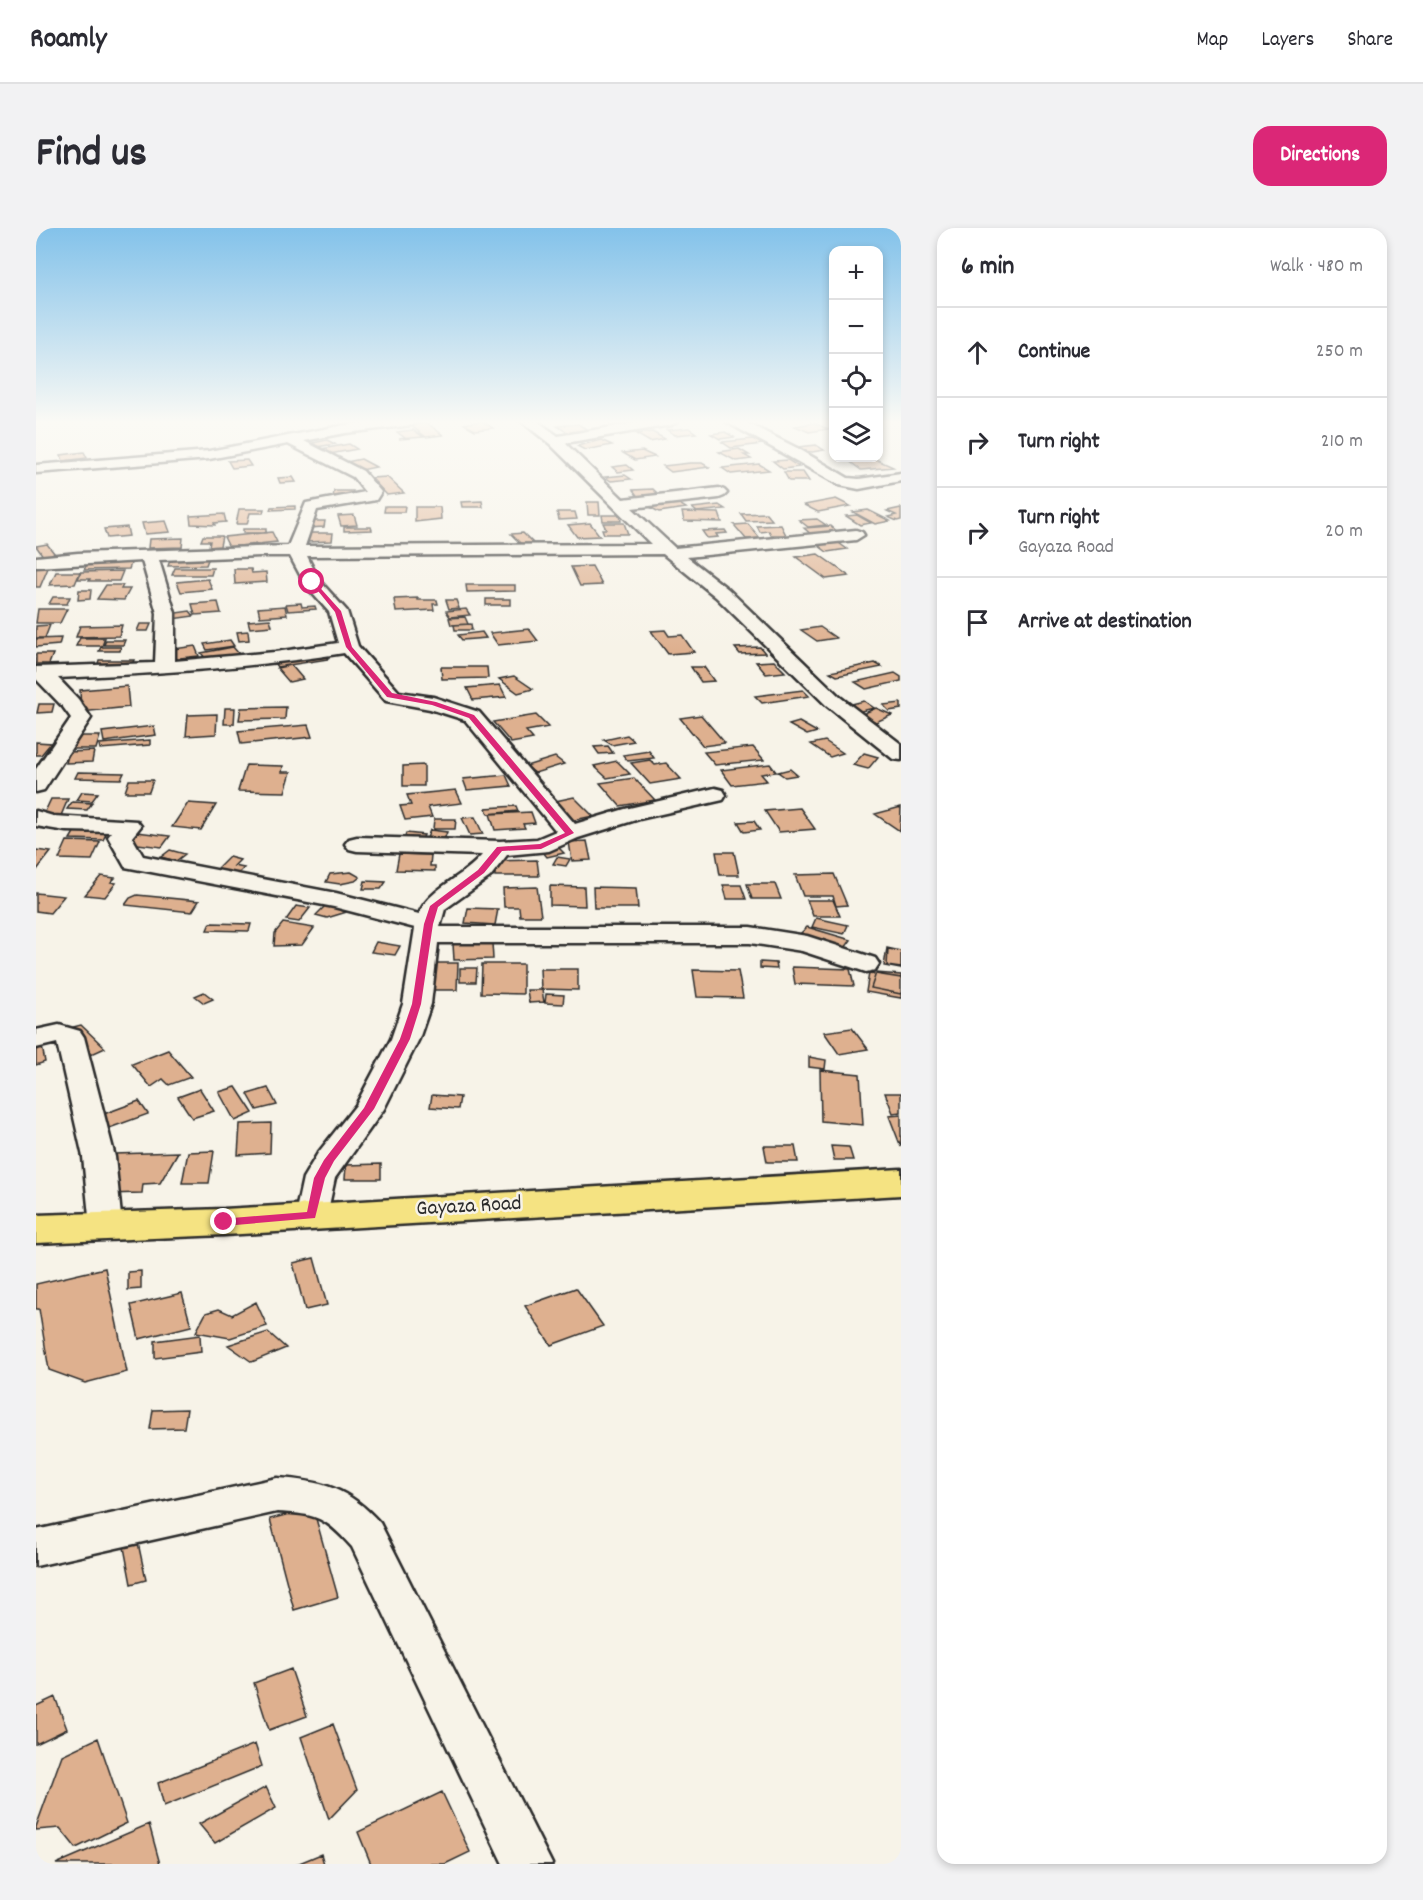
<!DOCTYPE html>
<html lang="en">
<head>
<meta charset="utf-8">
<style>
	:root { --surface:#fff; --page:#f2f2f3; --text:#2b2b33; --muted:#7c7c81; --line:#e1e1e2; --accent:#db2777 }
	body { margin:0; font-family:Dekko,sans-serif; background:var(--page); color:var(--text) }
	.controls { position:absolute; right:18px; top:18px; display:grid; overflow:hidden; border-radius:12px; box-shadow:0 3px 9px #0003 }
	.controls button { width:54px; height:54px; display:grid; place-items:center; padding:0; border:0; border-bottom:2px solid var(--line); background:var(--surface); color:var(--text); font:30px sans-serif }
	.stop { position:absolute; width:18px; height:18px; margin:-14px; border:4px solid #db2777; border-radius:50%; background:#fff }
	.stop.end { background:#db2777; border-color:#fff; box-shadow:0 2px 6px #0008 }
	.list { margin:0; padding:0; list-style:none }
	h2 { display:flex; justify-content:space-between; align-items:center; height:78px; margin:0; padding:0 24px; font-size:26px }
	h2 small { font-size:20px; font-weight:400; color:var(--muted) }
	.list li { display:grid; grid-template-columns:39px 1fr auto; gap:18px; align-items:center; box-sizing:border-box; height:90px; padding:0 24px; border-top:2px solid var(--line) }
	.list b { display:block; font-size:22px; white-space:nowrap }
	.list p { margin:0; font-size:20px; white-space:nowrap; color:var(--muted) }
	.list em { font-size:20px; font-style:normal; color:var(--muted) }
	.icon { flex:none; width:33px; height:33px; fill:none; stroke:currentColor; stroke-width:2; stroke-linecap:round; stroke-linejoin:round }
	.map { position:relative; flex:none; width:865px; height:1636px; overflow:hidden; border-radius:18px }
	header { display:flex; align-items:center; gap:36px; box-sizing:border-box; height:84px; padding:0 30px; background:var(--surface); border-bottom:2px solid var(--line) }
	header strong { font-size:28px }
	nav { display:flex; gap:33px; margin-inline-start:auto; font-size:21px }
	.intro { display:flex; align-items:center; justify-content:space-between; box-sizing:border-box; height:144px; padding:0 36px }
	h1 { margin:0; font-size:42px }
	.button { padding:15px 27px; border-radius:18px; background:var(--accent); color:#fff; font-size:21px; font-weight:700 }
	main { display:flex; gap:36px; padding:0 36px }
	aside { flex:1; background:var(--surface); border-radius:18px; box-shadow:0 3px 9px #0003 }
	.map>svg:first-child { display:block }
</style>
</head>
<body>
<header>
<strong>Roamly</strong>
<nav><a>Map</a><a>Layers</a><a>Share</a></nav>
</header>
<div class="intro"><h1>Find us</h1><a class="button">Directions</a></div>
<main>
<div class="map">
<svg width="865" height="1636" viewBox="0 0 865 1636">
	<rect width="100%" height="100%" fill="#f7f3e8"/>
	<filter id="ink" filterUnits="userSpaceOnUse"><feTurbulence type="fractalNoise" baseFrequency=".0167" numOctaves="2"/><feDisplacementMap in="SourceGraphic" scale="12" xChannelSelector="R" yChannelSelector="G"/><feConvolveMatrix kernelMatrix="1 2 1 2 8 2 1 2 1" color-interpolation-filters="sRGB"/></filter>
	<g filter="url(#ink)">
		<path fill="#deb08f" stroke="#2b2b2b" stroke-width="1.5" d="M446 193 457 200 439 202 428 196Z
			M391 195 407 207 390 209 374 197Z
			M778 195 792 201 773 204 759 198Z
			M542 196 555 204 534 206 521 198Z
			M653 200 660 205 639 207 631 202Z
			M377 202 388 209 363 211 369 210 361 204Z
			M616 204 629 211 614 214 600 206Z
			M689 204 698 209 684 211 675 206Z
			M717 211 726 216 695 220 686 214Z
			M291 212 299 216 280 219 272 216Z
			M565 212 576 217 549 222 541 218Z
			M313 216 321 221 288 227 280 222Z
			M780 217 788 222 776 224 767 223 761 219Z
			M703 221 713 227H708L715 231 700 233 683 224Z
			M606 223 619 229 599 232 587 225Z
			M48 224 51 230 27 233 25 227Z
			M809 230H837L857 239 825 242Z
			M325 231 340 239 320 243 305 235Z
			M211 232 215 238 196 240 192 233Z
			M752 232 763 239 747 241 737 233Z
			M654 235H666L673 239 635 244 627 238Z
			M723 236 733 242 695 246 686 240Z
			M591 237 597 242 582 244 576 239Z
			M748 244H767L773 253H753Z
			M589 247 595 251 575 253 569 249Z
			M257 249 260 254 244 255 242 250Z
			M351 249 368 265 351 267 335 250Z
			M617 261 624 268 603 270 597 262Z
			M298 263H317L316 270H297Z
			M800 271 814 278 782 284 768 277Z
			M637 272 650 280 623 284 610 277Z
			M446 273 447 279H426L425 274Z
			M551 274H563L564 287H552Z
			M683 277 689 281 661 284 656 280Z
			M259 278V281L234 282 235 279Z
			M349 278H369L368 284H348Z
			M379 279H404L405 291 379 294Z
			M865 280V292L861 293 852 289 860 287 851 283Z
			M203 281H228L227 285H214L211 296H200Z
			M832 282 854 293 839 296 817 284Z
			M521 284H539L541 291 523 292Z
			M646 284 683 285 686 294 648 293Z
			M730 285 736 292 710 293 705 286Z
			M188 286 190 294 178 295 179 297 155 296 154 288Z
			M318 287 321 297 305 298 302 288Z
			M566 287H584L585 293H567Z
			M821 287 835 295 824 297 810 288Z
			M781 291 790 297 772 299 763 292Z
			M130 293 134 304 109 306 106 295Z
			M272 293H289L288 299 272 300Z
			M554 295 564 308 541 309 532 297Z
			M567 295H588L592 306H568L566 301H570Z
			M712 296 724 310 710 311 698 297Z
			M745 297 750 307H735L733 303 724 304 721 298Z
			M795 298 804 306 777 308 768 300Z
			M91 299 93 308 71 310 68 301Z
			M308 299H335L336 302 308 303Z
			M207 301H230V305H207Z
			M689 302 691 305 680 306 682 309 671 310 666 303Z
			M236 304 241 314 193 319 188 309Z
			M274 305H297L296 313 271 314Z
			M487 305 502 320 490 321 475 306Z
			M167 308H186L184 318 173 319 174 313H165Z
			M147 310 146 319 112 320 113 311Z
			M800 313 811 321 791 324 779 315Z
			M11 316 22 330 10 332 0 318Z
			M782 326 813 348 790 351 760 329Z
			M135 329H173L170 337 132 338Z
			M96 333 93 341 48 342 52 334Z
			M556 338 566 357 544 358 535 339Z
			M0 340H12L4 359H0Z
			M139 340H177L175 347H136Z
			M198 341H215L216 345 230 344 231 354 199 356Z
			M87 343 83 353H53L54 351H42L45 344Z
			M20 344H44L39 356 14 357Z
			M172 351 176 361 145 364 141 354Z
			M70 357H87L85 361H94L88 372 61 371Z
			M430 357H479V363L431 364Z
			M43 362H55L54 371 42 372Z
			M17 369H34L31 376H13Z
			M382 370V372H401L402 376H397L398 382 360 384 358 371Z
			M450 371H474V377H450Z
			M410 372H420L423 380 413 381Z
			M182 374 185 385 159 387 156 376Z
			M265 375 266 379 279 378 280 381 252 383 250 376Z
			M249 378 251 387 224 389 222 380Z
			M2 381H31L24 395H0Z
			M430 381 434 387 414 389 410 383Z
			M154 383 158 388 136 391 133 386Z
			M429 389 432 396 415 397 413 390Z
			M234 391 236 398 214 400 212 393Z
			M104 396H115L112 403H101Z
			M435 396 436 402H419L418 397Z
			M14 397 9 410H0V398Z
			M86 397 83 408 40 409 44 398Z
			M784 399 800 410 781 413 765 402Z
			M493 401 502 413 462 417 454 405Z
			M629 402 633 408 646 407 658 424 632 426 615 403Z
			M212 403 213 412 203 413 201 404Z
			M446 404 450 410 426 412 422 407Z
			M25 410 23 417 0 419V411Z
			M44 410H69L66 418H40Z
			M70 412H89L87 417H68Z
			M194 412 198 418 171 422 168 416Z
			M159 418 163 428 145 430 147 435 135 436 130 422Z
			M65 419H85L84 423H63Z
			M197 419 203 426 171 432 165 425Z
			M724 419 729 425 704 426 699 420Z
			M287 424 292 431 241 439 236 432Z
			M0 426H17L13 436H0Z
			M63 432H98L95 439H61Z
			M738 433 749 444 730 446 720 434Z
			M839 435 846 439 801 448 794 444Z
			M255 437 267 451 253 454 241 440Z
			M405 439H451L452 450 406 451Z
			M655 439H668L678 453 665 454Z
			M859 445 865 449V453L830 461 819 454Z
			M478 448 497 461 482 465 463 451Z
			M464 457 470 469 437 472 431 460Z
			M91 458 93 479 45 484 44 462Z
			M767 462 773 468 726 475 719 468Z
			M828 473 838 480 821 484 811 477Z
			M865 475V481L853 483 847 477Z
			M3 476H18L16 484 1 485Z
			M250 479 249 491 203 492 205 480Z
			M189 480H199L198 496H188Z
			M840 480 856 487 840 494 824 487Z
			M181 486 180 506 150 508 152 487Z
			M500 487 512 499 490 503 497 511 475 515 457 494Z
			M665 487 689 515 667 518 644 490Z
			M763 494 781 504 771 507 753 497Z
			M272 497 276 509 205 516 202 503Z
			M118 498 120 507 68 514 66 504Z
			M591 507 598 513 576 517 568 512Z
			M38 508H64L60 521H33Z
			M114 512V517L64 521 63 516Z
			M789 513 807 525 794 529 775 516Z
			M0 514 15 515 5 527H0Z
			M572 518 577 525 563 526 558 519Z
			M717 519 728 532 679 537 668 524Z
			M58 523 56 534 30 535 33 524Z
			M613 523 618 530 592 533 587 527Z
			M828 525 842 529 832 541 817 537Z
			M519 529 528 536 499 545 490 538Z
			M614 532 619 537 630 535 645 551 614 556 595 535Z
			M581 533 594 546 571 550 558 538Z
			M734 536 740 544 725 546 731 553 696 557 685 542Z
			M210 537 247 538 246 544H255L249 564 202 563Z
			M388 537V558H367V538Z
			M754 541 761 547 749 549 742 544Z
			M42 544 88 545 85 551 39 550Z
			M470 547 475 558 431 562 427 551Z
			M598 550 619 572 584 578 564 555Z
			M93 552H117L113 564H89Z
			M420 562 426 575 392 579 396 589 369 592 364 578 375 577 371 567Z
			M46 564 62 565 56 573 41 572Z
			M538 569 557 588 534 593 515 574Z
			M15 571H32L24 590H6Z
			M36 574 56 575 51 582 31 581Z
			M152 575 180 577 165 602 136 599Z
			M480 578 482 583 452 586 450 580Z
			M865 579 864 603 839 586Z
			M764 580 779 601 743 604 729 583Z
			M495 584 499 595 487 596 489 600 459 602 454 586Z
			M439 589 447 606 434 607 426 590Z
			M398 591H420L419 601H397Z
			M718 593 724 602 708 604 702 594Z
			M40 601 72 602 67 612 34 611Z
			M394 602 411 604 408 612 391 610Z
			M101 604 134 608 126 619 93 615Z
			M370 605 388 607 385 614 367 613Z
			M31 613 64 614 56 632 23 631Z
			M551 613 555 632 536 633 533 614Z
			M522 619 528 625 511 629 506 623Z
			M0 622 15 624 0 643Z
			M134 622 149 626 140 633 125 629Z
			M680 624H698L703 647H684Z
			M363 626 395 627 394 638H399V643L360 642Z
			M193 629 204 632 198 638 208 640 198 650 177 645Z
			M521 629 534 631 530 638 517 636Z
			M501 632 503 648H459L458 633Z
			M315 644 324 649 319 653 304 656 290 654 294 646Z
			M798 646 811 677 800 678 797 668H767L759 647Z
			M65 648 79 650 75 654 80 655 69 669 49 667Z
			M329 653 350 654 345 661H327Z
			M711 656H739L745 671H716Z
			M687 657H705L710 671H691Z
			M514 658 548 659 549 678 514 677Z
			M501 659 505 688H484L483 679H468L467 660Z
			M557 659 600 660 602 680H558Z
			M0 665 28 668 14 685 0 683Z
			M101 667 163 673 156 684 89 677 94 670Z
			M771 672H797L804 688H777Z
			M260 678 274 680 263 694 250 692Z
			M289 678 314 683 291 690 280 687Z
			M432 680 462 681 459 697 429 695Z
			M780 690 812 697 808 706 776 699Z
			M174 695 215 696 213 703 171 702Z
			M247 695 278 700 266 717 238 718 239 705Z
			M771 699 815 712 809 720 764 706Z
			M340 714 364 718 359 727 335 724Z
			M456 715 457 731 418 732 417 716Z
			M851 720 865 723V741L848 738Z
			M852 721 865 723V740L851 738Z
			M724 734 740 735 741 741 724 740Z
			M391 735H422L421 762H388Z
			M446 736H487V766L445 765Z
			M756 739 814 741 818 758 759 756Z
			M424 740H441L440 754H424Z
			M504 741H542V762L505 761Z
			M657 742 702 743 707 770 661 769Z
			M833 745 865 750V770L830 764Z
			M840 745 865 747V766L835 760Z
			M491 762H506L508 774 493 775Z
			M168 764 177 771 168 775 159 768Z
			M510 766 528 767 527 776 509 775Z
			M45 797 69 820 45 831 37 799Z
			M816 800 832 821 803 826 788 804Z
			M6 818 9 834 0 837V819Z
			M132 822 155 849 133 857 127 851 115 859 96 836Z
			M773 829 790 832 789 841 773 839Z
			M784 842 824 846 827 897 785 893Z
			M200 859 217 885 199 893 183 864Z
			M232 860 241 877 221 882 212 866Z
			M164 861 178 883 156 890 142 869Z
			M849 865H865V884L857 885Z
			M396 867 424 869 422 881 394 879Z
			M103 873 112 886 65 903 57 890Z
			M865 887V919L853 888Z
			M235 895 234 925 202 927 204 896Z
			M728 918H759L762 934H731Z
			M795 918 813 919 817 932H798Z
			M178 923 173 955H146L152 924Z
			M142 924 124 955 107 956 106 965 70 966 79 926Z
			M345 936V951H309L310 937Z
			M278 1030 291 1077 269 1082 257 1035Z
			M69 1040 91 1144 49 1155 13 1142 3 1081H0V1056Z
			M105 1043V1061L92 1062V1044Z
			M540 1060 567 1098 515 1117 489 1078Z
			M146 1065 155 1098 103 1111 95 1077Z
			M220 1074 231 1098 194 1110 160 1104 170 1085 183 1081 196 1087Z
			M232 1104 250 1120 216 1134 192 1117Z
			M164 1107 165 1124 119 1130V1113Z
			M151 1181 148 1200 114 1201 117 1182Z
			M277 1280 302 1369 258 1382 234 1291Z
			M101 1310 110 1352 95 1356 87 1314Z
			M255 1441 271 1488 233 1502 218 1455Z
			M19 1469 31 1501 0 1516V1478Z
			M297 1496 321 1562 293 1591 265 1509Z
			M62 1510 91 1595 40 1620 24 1600 0 1602V1599L26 1527Z
			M219 1516 226 1538 128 1578 122 1555Z
			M230 1559 240 1580 179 1615 163 1596Z
			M406 1564 434 1624 409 1636H335L322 1604Z
			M113 1596 124 1636H20Z
			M285 1626 288 1636H261Z"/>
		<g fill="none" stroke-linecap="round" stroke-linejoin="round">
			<defs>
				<path id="minor" d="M341 193H383L376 197 309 205 268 213 327 243 345 264 340 272 281 282 269 318 615 316 514 216 485 193H501L522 208 611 193H642L635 197 529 215 587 271 683 260 688 262 691 265 688 268 683 270 596 280 639 320 820 302 826 304 828 307 820 312 651 329 692 361 804 469 865 516V532L857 531 790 477 680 369 627 326 271 328 283 352 311 383 322 418 363 464 397 469 443 484 539 596 589 581 679 560 687 562 690 567 687 572 603 591 542 610 513 623 471 627 454 649 409 681 404 699H714L771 708 839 730 843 736 839 742 830 744 766 723 714 715H402L395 776 383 811 348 881 299 950 291 987 287 995 275 998 263 995 259 987 267 950 282 925 320 877 355 811 367 776 379 700 298 679 89 639 72 609 76 604 30 603 0 598V583L17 588 101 593 105 598 96 609 107 628 300 665 383 686C391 662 429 648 446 627L321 623 313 621 309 616 313 611 321 609 464 613 501 611 520 603 429 492 394 481 350 473 308 425C213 440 118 446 22 450L42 471 55 490 8 562 0 564V541L35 490 27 479 0 451V439L119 435 121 385 106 333 0 339V329L42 325 252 318 270 275 329 264 317 249 252 216 173 231 0 245V237L173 223 309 197ZM224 328H254L270 358 293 384 302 415 239 424 139 433V385L123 332Z
					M689 193H707L763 221 812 250 823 251 865 245V253L823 261 803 257Z
					M23 797 44 803 48 809 79 929 86 998 82 1006 70 1010 58 1006 54 998 47 929 21 815 0 820V802Z
					M241 1250C286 1253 313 1260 344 1295L516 1636H467L316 1319C289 1289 281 1286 241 1284L0 1338V1302Z"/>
				<path id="primary" d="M865 941V967L188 1007 0 1015V987L188 981Z"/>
			</defs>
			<use href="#minor" stroke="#2b2b2b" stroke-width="5"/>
			<use href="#primary" stroke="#2b2b2b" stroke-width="5"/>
			<use href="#minor" fill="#f7f3e8" fill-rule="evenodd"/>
			<use href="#primary" fill="#f5e382" fill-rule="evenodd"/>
		</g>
	</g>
	<linearGradient id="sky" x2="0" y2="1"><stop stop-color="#83c2ea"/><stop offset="0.46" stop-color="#fbfaf5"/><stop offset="1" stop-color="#fbfaf5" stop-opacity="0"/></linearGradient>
	<rect width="865" height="422" fill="url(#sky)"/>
	<path fill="#db2777" d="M274 353H278L305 383 316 419 356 465 400 474 438 487 538 605 505 621 466 623 448 645 402 679 397 696 385 776 374 811 338 881 298 933 289 950 279 990 188 998 184 997V991L271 984 278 950 288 932 328 880 364 811 376 776 388 696 394 678 442 642 461 619 504 616 529 605 433 490 396 477 351 469 310 419 299 384Z"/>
	<g text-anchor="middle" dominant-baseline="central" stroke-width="5" stroke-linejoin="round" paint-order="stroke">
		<g font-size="22" fill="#2b2b2b" stroke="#f7f3e8">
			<text transform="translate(433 979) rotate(-3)">Gayaza Road</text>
		</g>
	</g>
</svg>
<div class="controls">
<button>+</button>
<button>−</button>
<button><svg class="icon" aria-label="locate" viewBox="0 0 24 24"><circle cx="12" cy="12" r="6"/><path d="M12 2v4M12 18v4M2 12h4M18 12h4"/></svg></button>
<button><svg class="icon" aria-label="layers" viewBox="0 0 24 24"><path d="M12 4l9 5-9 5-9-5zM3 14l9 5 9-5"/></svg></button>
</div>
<div class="stop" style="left:276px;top:354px"></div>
<div class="stop end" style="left:188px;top:994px"></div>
</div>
<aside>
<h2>6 min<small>Walk · 480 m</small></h2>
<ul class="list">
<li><svg class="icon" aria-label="ahead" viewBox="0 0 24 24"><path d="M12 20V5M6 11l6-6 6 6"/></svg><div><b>Continue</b></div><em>250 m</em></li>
<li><svg class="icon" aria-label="right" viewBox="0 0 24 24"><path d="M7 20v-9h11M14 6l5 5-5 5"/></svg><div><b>Turn right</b></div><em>210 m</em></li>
<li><svg class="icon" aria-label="right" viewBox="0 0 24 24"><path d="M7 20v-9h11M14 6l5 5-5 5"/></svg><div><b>Turn right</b><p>Gayaza Road</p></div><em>20 m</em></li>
<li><svg class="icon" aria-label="arrive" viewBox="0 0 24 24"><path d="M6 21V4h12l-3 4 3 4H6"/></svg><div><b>Arrive at destination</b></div></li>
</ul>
</aside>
</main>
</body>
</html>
